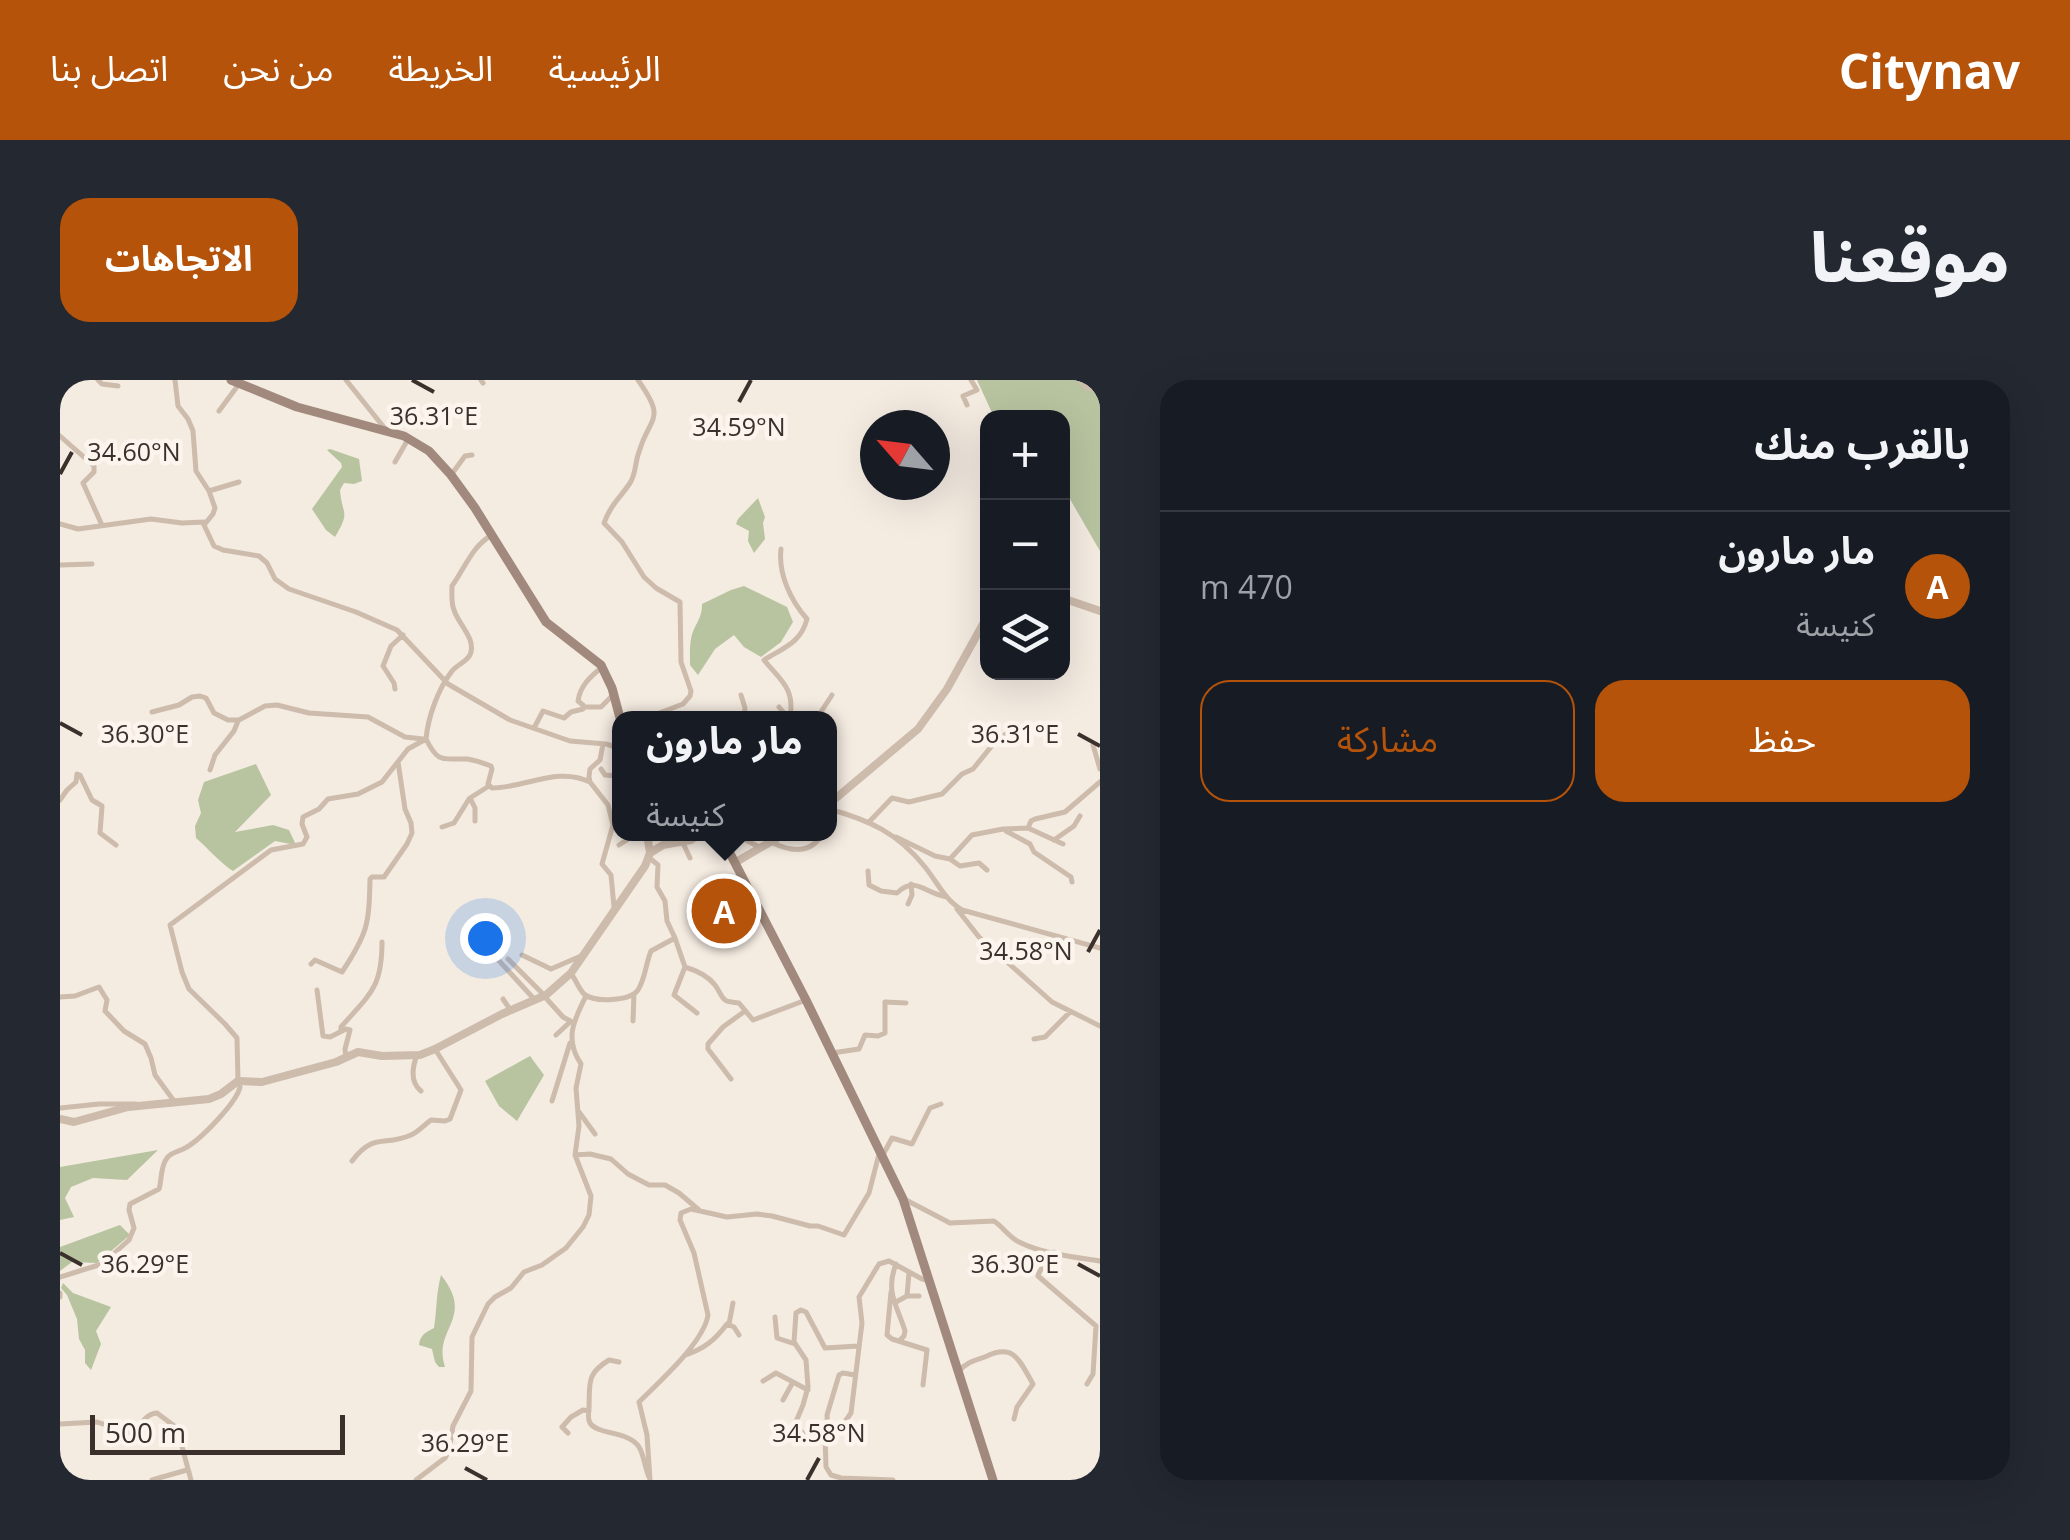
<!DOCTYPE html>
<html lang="ar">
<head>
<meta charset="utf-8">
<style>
	:root { --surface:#171b24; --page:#242831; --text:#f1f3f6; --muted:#9ea1a6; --line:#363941; --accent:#b45309 }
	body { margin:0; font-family:"Open Sans","Noto Sans Arabic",sans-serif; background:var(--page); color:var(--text); direction:rtl }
	.controls { position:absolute; right:30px; top:30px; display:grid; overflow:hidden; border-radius:20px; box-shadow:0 10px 40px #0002 }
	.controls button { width:90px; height:90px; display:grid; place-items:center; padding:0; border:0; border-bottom:2px solid var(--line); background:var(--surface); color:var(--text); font:50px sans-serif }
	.compass { position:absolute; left:800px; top:30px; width:90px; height:90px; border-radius:50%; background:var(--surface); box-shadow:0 10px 40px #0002; rotate:298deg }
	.scale { position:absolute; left:30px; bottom:25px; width:255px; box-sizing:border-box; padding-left:10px; border:5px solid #3b302b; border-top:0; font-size:28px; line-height:35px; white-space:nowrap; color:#3b302b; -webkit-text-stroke:8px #fbf5ee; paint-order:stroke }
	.you { position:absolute; left:425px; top:558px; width:35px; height:35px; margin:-25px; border:8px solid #fff; border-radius:50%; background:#1a73e8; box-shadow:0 0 0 15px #1a73e833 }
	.badge { display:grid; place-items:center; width:65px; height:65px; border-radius:50%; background:var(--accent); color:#fff; font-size:32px; font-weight:700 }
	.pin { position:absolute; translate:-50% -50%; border:5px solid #fff; box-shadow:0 2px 10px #0006 }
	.popup { position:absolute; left:552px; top:331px; width:225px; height:130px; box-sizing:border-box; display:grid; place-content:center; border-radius:20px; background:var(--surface); filter:drop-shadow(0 2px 8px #0005); font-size:32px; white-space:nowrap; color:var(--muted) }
	.popup b { font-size:38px; color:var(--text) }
	.popup::after { content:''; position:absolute; left:50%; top:100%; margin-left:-20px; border:20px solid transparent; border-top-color:var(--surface) }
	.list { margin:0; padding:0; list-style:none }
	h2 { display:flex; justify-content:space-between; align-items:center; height:130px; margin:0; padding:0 40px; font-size:42px }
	h2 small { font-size:32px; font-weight:400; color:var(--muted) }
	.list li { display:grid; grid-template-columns:65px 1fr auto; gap:30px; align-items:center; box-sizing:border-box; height:140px; padding:0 40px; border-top:2px solid var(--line) }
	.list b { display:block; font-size:38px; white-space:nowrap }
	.list p { margin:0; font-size:32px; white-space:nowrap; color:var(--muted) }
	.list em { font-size:32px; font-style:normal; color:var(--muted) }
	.actions { display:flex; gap:20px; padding:30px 40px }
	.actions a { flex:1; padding:22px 0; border:2px solid var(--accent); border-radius:30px; text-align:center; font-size:35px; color:var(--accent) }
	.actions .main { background:var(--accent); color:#fff }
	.icon { flex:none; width:55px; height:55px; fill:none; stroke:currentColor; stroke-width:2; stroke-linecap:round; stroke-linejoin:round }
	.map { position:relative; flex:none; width:1040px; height:1100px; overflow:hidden; direction:ltr; border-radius:30px }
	header { display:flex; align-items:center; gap:60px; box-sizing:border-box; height:140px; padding:0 50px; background:var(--accent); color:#fff }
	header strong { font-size:48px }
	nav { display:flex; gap:55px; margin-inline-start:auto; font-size:35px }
	.intro { display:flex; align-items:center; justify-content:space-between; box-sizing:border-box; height:240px; padding:0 60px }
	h1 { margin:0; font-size:70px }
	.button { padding:25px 45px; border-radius:30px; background:var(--accent); color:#fff; font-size:35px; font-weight:700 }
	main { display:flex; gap:60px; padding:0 60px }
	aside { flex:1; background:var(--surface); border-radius:30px; box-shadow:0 10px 40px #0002 }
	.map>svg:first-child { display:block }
</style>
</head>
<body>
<header>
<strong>Citynav</strong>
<nav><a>الرئيسية</a><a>الخريطة</a><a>من نحن</a><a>اتصل بنا</a></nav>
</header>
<div class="intro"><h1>موقعنا</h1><a class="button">الاتجاهات</a></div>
<main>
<aside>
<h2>بالقرب منك<small></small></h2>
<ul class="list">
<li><span class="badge">A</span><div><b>مار مارون</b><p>كنيسة</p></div><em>470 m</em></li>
</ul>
<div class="actions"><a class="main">حفظ</a><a>مشاركة</a></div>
</aside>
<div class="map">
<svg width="1040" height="1100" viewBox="0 0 1040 1100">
	<rect width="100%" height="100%" fill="#f4ebe1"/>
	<path fill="#b8c4a0" d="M917 0H1040V171L1007 114 1003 111 1002 38 934 37Z
		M270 69 299 79 302 101 294 104 284 103 280 110C282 136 291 130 275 157L266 150 252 129 282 87 281 83 267 70Z
		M698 118 705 137 703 143 705 159 694 173 688 161 689 151 676 144 678 139Z
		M684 206 727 227 733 242 721 262 701 277 684 267 674 255 655 269 638 295 630 285C630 273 629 260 634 249 639 239 642 235 642 224L671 210Z
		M196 384 211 415 175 452 213 445 229 450 236 465 215 461 173 491C159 482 149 469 136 458L135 446 141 433 138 420 144 402Z
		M470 676 484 695 457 741 439 726 425 701Z
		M98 770 67 800 33 798 11 807 5 818 14 837 0 840V787Z
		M60 845 70 855 37 883 12 882 0 891V867Z
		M381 895C416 939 372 948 385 987H379L375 982 372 969 359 965C360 955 366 952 374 948 377 929 376 914 381 895Z
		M3 903 13 913 51 927 36 951 41 964 31 990 25 983V970L19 959 17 939 7 915 1 908Z"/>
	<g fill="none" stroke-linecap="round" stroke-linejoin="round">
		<path stroke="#cdbbac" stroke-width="5" d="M38 0 42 4 58 6
			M115 0 118 26 128 39 133 51 136 91 149 111 155 128 153 134 144 145 154 166 163 170 199 176 207 183 215 199 229 209 296 232 337 250 388 304 450 340 510 361 546 364 559 368
			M286 0 326 50
			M421 0 423 3
			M578 0C607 41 590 35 579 72 575 82 576 94 570 103 560 118 551 124 544 143L562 162 584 197 596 208 620 222 621 282 631 311 630 316 623 324 586 338
			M1020 0 1027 8 1037 10
			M907 25 903 16 917 10 911 0
			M159 31 179 4
			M0 56 34 86V92L23 103 41 143
			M335 82 347 61
			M391 95 405 76 412 75
			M149 111 179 102
			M0 144 18 149 91 139 122 143 144 142
			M432 155C412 166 405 188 392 206 392 214 391 223 394 230 398 244 417 259 410 275 406 282 397 285 392 291 378 309 368 337 366 359 379 385 383 378 407 379 415 380 423 383 431 386L432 389 428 404 432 408C465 408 498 386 530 402
			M721 169C718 194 731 221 747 239 741 263 723 268 704 280 721 301 735 308 730 338
			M0 185 32 184
			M335 309 334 303 323 286 331 266 343 255
			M681 315 685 328 684 338
			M524 327H541L554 314
			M719 327 728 338
			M92 332 119 325 132 317 140 316 146 318 154 333 168 340H179L205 326 217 325 249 333 308 337 345 357 363 359
			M757 338 772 315
			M474 348 483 331 504 338 511 332 523 329V325L518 321C520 306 530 297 541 288
			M543 364 540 380 530 389 529 397 530 402 548 425 553 445 542 484 551 495 554 527
			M1033 365 1040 389
			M541 389 545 395 559 396
			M150 390 155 375 174 351 178 341
			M0 420 7 410 16 402 17 394 20 395 32 420 42 426 40 453 56 465
			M769 429C809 440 838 453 865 487 877 502 885 520 902 530L1040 568
			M415 441V428L410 418 429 406
			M809 442 832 418 849 422 882 414 902 394 913 389 935 362 946 354 961 349
			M382 447 394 443 409 419
			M968 448 971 441 975 439 1005 432 1040 402
			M946 451 970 464 974 472 1011 497 1012 502
			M675 454 699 467
			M836 457 875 476 890 479 912 455 943 449 968 448 1003 464
			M994 460 1014 446 1020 436
			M622 461 630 478
			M713 463C732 472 751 474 762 454
			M559 465 576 454
			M890 479 900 486 919 483 927 490
			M808 491 809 505 821 511 837 513C856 495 865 514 887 517
			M848 524 852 515 851 504
			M897 529 919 557 992 622 1040 646
			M615 558 625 587 614 615 637 633
			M422 566 431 572 475 620
			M462 575 491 589 521 576
			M448 579 485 616
			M251 584 255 580 282 592C308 553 309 544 310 499L312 497H324L347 464 352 453 351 443 345 429 338 382
			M625 587C635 590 648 596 655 605 664 617 659 622 679 623L693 640 746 620
			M511 593C515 599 519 609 524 614 535 623 570 621 578 610 585 599 586 583 591 571L615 558 607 541 605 521 597 507 598 485 592 480 588 479
			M257 610 263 656 270 657 286 649 290 650 285 669 286 678
			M484 616 503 637 514 643
			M0 617 15 616 39 607 47 620 45 631 64 651 85 664 91 678 95 695 114 721
			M443 619 451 631
			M573 641 574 614
			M281 651V647C310 614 322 608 322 562
			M496 655 510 642
			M974 659 985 657 1010 632
			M772 673 799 669 805 655 818 656 825 653V622L846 623
			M357 675C352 688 350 702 361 711
			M671 699 648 669V664L663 647 685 631
			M178 701 177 658 165 644 129 609 122 592 110 545 211 470 243 464 247 457 242 444 243 437 259 429 268 419 298 414 322 402 348 369 366 359
			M492 721 510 663
			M0 728 39 724H76
			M519 732 535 754
			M824 773 832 758 852 764 870 728 881 724
			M515 775 530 774 551 779 568 794 589 805H605L619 813 639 830
			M292 781C314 752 324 767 351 755 358 752 364 745 371 740L385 741 390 739 401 710 375 669
			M846 820 890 843 934 841C943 847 949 857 959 862 983 874 1014 877 1040 881
			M994 872C990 881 979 888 978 896L1036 946 1033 994 1027 1004
			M836 884C825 912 837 925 845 951L844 956 840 960
			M0 897 42 884 69 860 74 848 69 830 70 824 99 809C102 800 100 787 107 778 112 771 120 772 127 767 142 758 177 722 180 707L178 703
			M831 912 827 955 832 959 867 970 863 1005
			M0 913V917
			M847 916H859
			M836 922 847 916 849 893
			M715 937 717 958 735 964
			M669 944 673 923
			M625 975C644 969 655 960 667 944L674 947 679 955
			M559 982 549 980C526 994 530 1003 529 1027 529 1032 527 1038 530 1043 538 1055 569 1051 579 1067 584 1075 585 1088 589 1097
			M899 991C908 981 915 981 927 976 955 963 960 982 973 1004L957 1027 954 1039
			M703 1001 716 993 748 1010
			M723 1020 733 1002
			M0 1044 37 1042 70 1053C81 1048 85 1033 97 1033L117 1048 131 1100
			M508 1053 502 1047 511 1037 523 1030 529 1031
			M768 1053 767 1035 779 995 783 993 795 995
			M765 1055 755 1058 746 1057 735 1044 743 1025 748 1007 746 980 734 962 736 933 741 930 746 932 765 968 798 966
			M92 1100 127 1090
			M356 1100 385 1078 389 1071 393 1046 411 1011 412 957 428 924 435 917 451 908 464 892 482 885 506 868 523 847 529 835 531 816 515 775 519 746 516 708 521 684C504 659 514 640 526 616
			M590 1100 587 1055 579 1022C599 1002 644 962 648 935L634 873 620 840 621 833 631 829 667 837 697 834 712 836 750 846H758L784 855 809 813 819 774
			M833 1100 781 1098 771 1095 766 1087 765 1055 784 1043 791 1033 802 943 799 917 819 884 829 881 862 899 870 901"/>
		<path stroke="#cdbbac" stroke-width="8" d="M1026 0 1040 10
			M1002 218 1040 231
			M769 424 858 349 887 309 928 235
			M590 473 603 465 631 460 639 454
			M676 482 724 454
			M0 739 14 742 68 727 149 719 161 714 178 701 202 702 276 682 298 672 322 676 360 675 375 669 442 634 486 615 511 593 585 486 590 473 587 454"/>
		<path stroke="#a18a7d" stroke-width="9" d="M171 0 237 27 344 56 369 71 391 95 415 128 486 242 541 285 552 308 560 338
			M660 454 746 620 843 819 933 1100"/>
	</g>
	<path fill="none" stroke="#3b302b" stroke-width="4" d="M352 0 374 12M679 22 691 0M0 94 12 72M0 343 22 355M1018 354 1040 366M1028 572 1040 550M0 873 22 885M1018 884 1040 896M405 1088 427 1100M747 1100 759 1078"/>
	<g font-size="25" text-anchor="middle" fill="#3b302b" stroke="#fbf5ee" stroke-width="9" stroke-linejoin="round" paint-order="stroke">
		<text x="374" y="45">36.31°E</text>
		<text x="679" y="56">34.59°N</text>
		<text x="74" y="81">34.60°N</text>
		<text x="955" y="363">36.31°E</text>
		<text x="85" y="363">36.30°E</text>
		<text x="966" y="580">34.58°N</text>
		<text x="955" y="893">36.30°E</text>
		<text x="85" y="893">36.29°E</text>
		<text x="759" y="1062">34.58°N</text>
		<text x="405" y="1072">36.29°E</text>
	</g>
</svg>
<div class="controls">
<button>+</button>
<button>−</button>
<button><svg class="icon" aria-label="layers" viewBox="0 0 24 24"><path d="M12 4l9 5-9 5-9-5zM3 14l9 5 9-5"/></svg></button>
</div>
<svg class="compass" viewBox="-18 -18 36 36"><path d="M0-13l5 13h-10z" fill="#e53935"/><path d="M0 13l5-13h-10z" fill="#9ea1a6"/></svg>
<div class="scale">500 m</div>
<div class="you"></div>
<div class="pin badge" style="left:664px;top:531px">A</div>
<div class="popup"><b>مار مارون</b>كنيسة</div>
</div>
</main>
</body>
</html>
